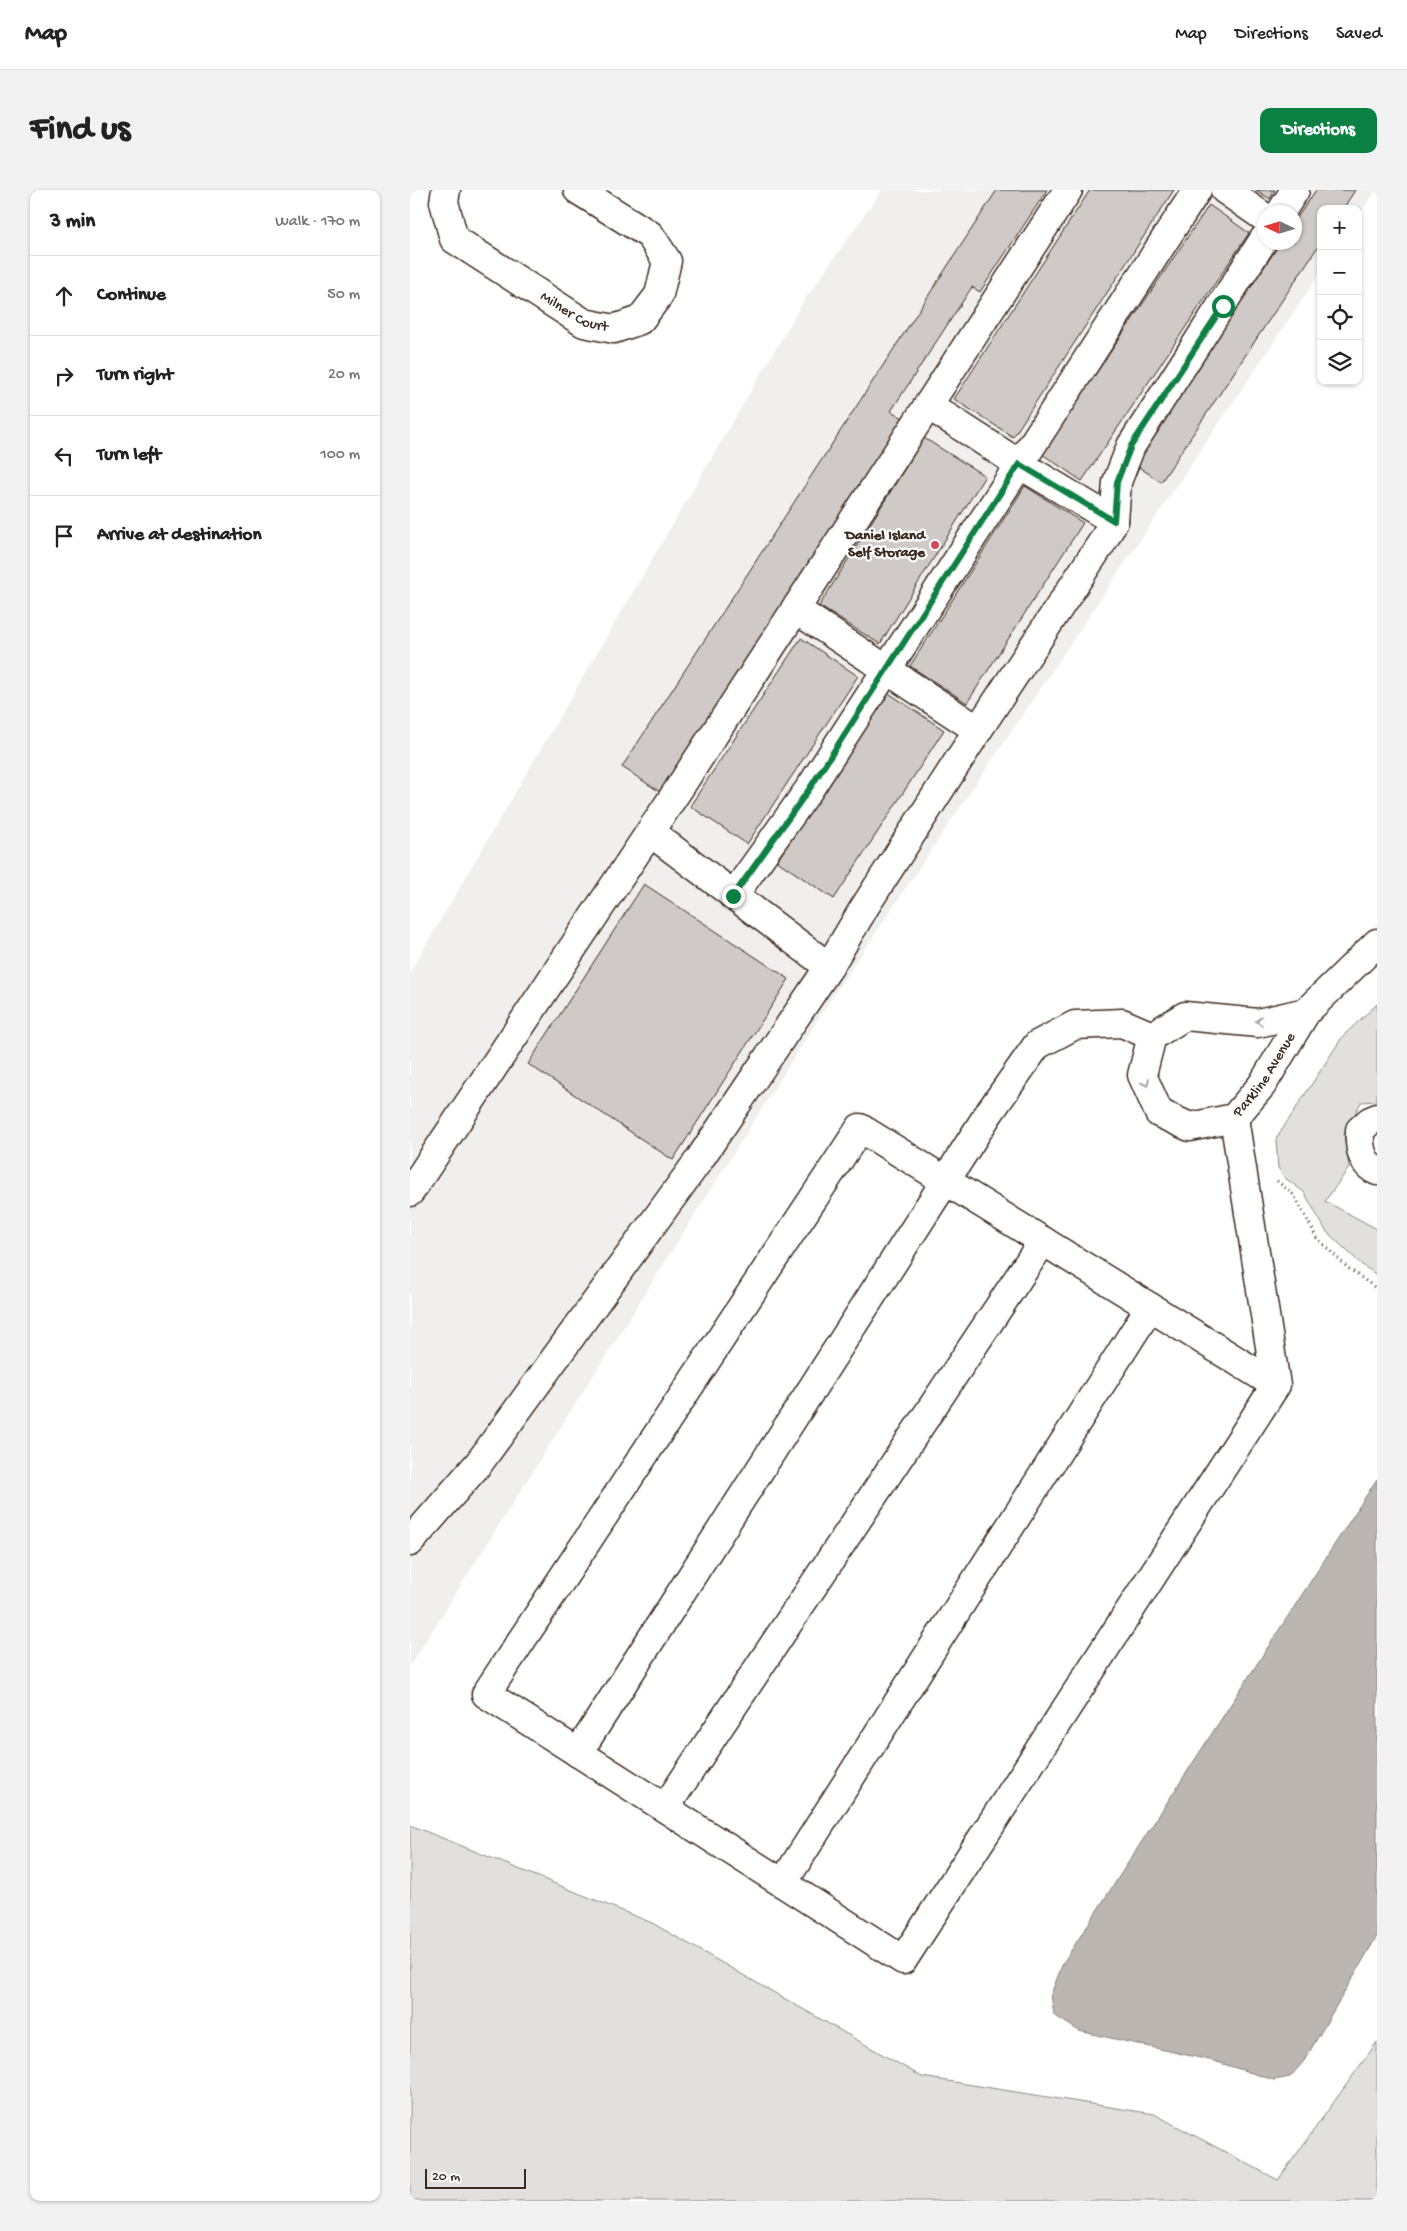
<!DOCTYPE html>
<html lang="en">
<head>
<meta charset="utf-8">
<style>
	:root { --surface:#fff; --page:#f2f2f2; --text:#222; --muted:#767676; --line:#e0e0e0; --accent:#0b8043 }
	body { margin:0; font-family:"Gochi Hand",sans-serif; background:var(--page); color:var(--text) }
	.controls { position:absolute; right:15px; top:15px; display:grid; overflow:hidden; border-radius:10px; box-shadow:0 1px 4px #0004 }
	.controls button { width:45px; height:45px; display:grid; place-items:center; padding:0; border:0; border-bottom:1px solid var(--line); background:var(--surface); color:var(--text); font:25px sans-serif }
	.compass { position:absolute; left:847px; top:15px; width:45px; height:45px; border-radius:50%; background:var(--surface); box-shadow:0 1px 4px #0004; rotate:274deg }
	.scale { position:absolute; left:15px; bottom:12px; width:101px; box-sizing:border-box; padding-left:5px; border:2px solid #3b2a1e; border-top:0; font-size:14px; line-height:18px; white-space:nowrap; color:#3b2a1e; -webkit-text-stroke:4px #fff; paint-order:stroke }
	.stop { position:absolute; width:15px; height:15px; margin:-11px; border:4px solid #0b8043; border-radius:50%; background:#fff }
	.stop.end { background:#0b8043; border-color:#fff; box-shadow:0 1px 5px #0008 }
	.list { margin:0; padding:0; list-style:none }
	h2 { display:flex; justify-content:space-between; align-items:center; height:65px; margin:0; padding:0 20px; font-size:21px }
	h2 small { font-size:16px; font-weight:400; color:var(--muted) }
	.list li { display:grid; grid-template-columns:32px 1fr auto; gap:15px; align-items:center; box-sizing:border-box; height:80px; padding:0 20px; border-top:1px solid var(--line) }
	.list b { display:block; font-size:19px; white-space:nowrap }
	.list em { font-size:16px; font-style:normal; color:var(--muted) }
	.icon { flex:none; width:28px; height:28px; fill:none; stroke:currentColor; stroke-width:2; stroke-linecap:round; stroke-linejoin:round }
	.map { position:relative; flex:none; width:967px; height:2011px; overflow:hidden; border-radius:10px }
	header { display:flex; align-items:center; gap:30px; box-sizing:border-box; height:70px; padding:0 25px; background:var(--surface); border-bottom:1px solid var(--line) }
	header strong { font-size:24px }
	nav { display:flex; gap:28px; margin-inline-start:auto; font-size:18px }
	.intro { display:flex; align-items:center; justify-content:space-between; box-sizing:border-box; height:120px; padding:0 30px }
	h1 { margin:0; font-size:35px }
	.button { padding:12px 22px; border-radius:10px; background:var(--accent); color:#fff; font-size:18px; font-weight:700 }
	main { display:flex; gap:30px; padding:0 30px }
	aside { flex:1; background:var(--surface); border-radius:10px; box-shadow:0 1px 4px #0004 }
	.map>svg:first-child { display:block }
</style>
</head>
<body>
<header>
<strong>Map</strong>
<nav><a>Map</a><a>Directions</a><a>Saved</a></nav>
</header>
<div class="intro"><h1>Find us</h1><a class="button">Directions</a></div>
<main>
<aside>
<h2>3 min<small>Walk · 170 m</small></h2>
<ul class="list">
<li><svg class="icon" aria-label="ahead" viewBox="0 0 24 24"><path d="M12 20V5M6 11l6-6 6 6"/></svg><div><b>Continue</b></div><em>50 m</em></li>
<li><svg class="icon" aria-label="right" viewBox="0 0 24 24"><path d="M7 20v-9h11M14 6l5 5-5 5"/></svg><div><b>Turn right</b></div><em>20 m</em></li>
<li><svg class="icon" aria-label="left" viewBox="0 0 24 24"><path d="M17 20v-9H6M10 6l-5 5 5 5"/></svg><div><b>Turn left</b></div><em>100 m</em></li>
<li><svg class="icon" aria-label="arrive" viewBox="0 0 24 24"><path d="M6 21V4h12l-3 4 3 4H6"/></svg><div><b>Arrive at destination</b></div></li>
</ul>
</aside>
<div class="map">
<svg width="967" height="2011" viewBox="0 0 967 2011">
	<rect width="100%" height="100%" fill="#fff"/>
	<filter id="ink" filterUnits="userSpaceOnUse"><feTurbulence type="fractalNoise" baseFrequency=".02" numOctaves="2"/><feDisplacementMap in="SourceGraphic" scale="10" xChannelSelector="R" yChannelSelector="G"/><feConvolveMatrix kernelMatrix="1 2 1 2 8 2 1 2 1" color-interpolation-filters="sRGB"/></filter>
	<g filter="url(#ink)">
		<path fill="#f1efee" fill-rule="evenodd" d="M472 0H966L948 27V19H911V82L419 812 0 1476V782L393 112ZM854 22H884V52H854Z"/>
		<path fill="#e2e0de" stroke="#8e857e" d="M967 814V911L951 912 934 945 939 978 915 1011 967 1039V1085L952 1075 916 1041 894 1002 875 988 868 978 866 949 933 846Z
			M0 1635 242 1733 512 1887 744 1924 868 1990 967 1852V2011H0Z"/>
		<path fill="#bcb6b3" stroke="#887e77" d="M967 1289V1746L894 1871 880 1887 864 1890 804 1871 669 1841 644 1825 641 1804 653 1773Z"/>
		<path fill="#cfcac7" stroke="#3b2a1e" d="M587 0H637L570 102 562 97 481 221 493 228 250 602 212 577Z
			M680 0H764L603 247 544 209Z
			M846 0H865L860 9Z
			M906 0H945L933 19H911V52L751 292 723 273 871 52H884V32Z
			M799 15 839 43 672 291 632 264Z
			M514 248 575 286 470 454 409 416Z
			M615 296 673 333 557 513 500 476Z
			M391 448 448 486 337 654 280 616Z
			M477 502 534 540 424 709 367 671Z
			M234 694 379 789 263 970 118 874Z"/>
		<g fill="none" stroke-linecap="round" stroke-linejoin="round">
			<defs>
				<g id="minor">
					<path id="s1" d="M36 0 34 12 44 49 174 133 204 139 230 130 249 105 257 71 240 45 168 0"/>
					<path d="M815 0 854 27"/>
					<path d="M871 22 885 0"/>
					<path d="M518 215 609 274 704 331"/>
					<path d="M385 419 568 540"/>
					<path d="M240 642 419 777"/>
					<path d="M323 706 400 598 787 0"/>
					<path id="s2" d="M896 822 848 833 775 826 742 846 732 885 749 923 780 937 824 928 852 895 896 822 967 753"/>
					<path d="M824 928 866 1195 493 1770 76 1504 450 938 866 1195"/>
					<path d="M967 928 960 931 950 940C949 956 951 974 967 981"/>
					<path d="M0 1002 266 603 658 0"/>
					<path d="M0 1352 69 1273 289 970 419 777 454 718 568 540 693 351 704 331 707 292 721 256 854 49"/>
					<path d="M168 1563 579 923 627 855 665 835 712 833 742 846"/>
					<path d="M255 1618 633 1051"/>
					<path d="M373 1693 740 1117"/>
				</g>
			</defs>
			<use href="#minor" stroke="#3b2a1e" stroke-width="31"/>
			<path stroke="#3b2a1e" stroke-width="3" stroke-dasharray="1 4" stroke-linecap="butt" d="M867 991 884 1005 907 1048 938 1078 967 1099"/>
			<use href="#minor" stroke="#fff" stroke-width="28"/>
		</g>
		<defs><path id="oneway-chevron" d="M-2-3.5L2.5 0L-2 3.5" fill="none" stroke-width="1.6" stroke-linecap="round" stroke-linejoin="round" transform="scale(1.25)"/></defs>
		<g stroke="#a79f9a">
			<use href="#oneway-chevron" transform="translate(849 831) rotate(176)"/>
			<use href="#oneway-chevron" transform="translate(736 893) rotate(65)"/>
		</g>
	</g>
	<g fill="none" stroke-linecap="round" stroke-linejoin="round" filter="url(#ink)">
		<path stroke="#0b8043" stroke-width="6" d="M323 706 400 598 609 274 704 331 707 292 721 256 813 116"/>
	</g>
	<circle fill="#d1495b" stroke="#fff" stroke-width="2" cx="525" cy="355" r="5"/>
	<g text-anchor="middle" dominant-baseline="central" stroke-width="4.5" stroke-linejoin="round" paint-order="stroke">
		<g font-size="15" fill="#3b2a1e" stroke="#fff">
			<text stroke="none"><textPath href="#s1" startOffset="192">Milner Court</textPath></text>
			<text stroke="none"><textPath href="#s2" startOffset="375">Parkline Avenue</textPath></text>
		</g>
		<g font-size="15" font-weight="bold" fill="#3b2a1e" stroke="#fff" text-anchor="end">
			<text x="515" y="346">Daniel Island<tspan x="515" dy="17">Self Storage</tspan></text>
		</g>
	</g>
</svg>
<div class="controls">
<button>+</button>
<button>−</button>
<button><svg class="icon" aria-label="locate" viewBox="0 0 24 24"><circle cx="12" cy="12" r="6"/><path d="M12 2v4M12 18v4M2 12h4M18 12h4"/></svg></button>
<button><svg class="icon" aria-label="layers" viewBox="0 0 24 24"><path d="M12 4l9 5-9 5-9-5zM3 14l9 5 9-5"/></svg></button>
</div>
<svg class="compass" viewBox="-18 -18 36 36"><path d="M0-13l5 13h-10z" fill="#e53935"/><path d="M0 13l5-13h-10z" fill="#767676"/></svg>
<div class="scale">20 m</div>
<div class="stop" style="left:813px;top:116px"></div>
<div class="stop end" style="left:323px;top:706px"></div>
</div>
</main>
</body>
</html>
